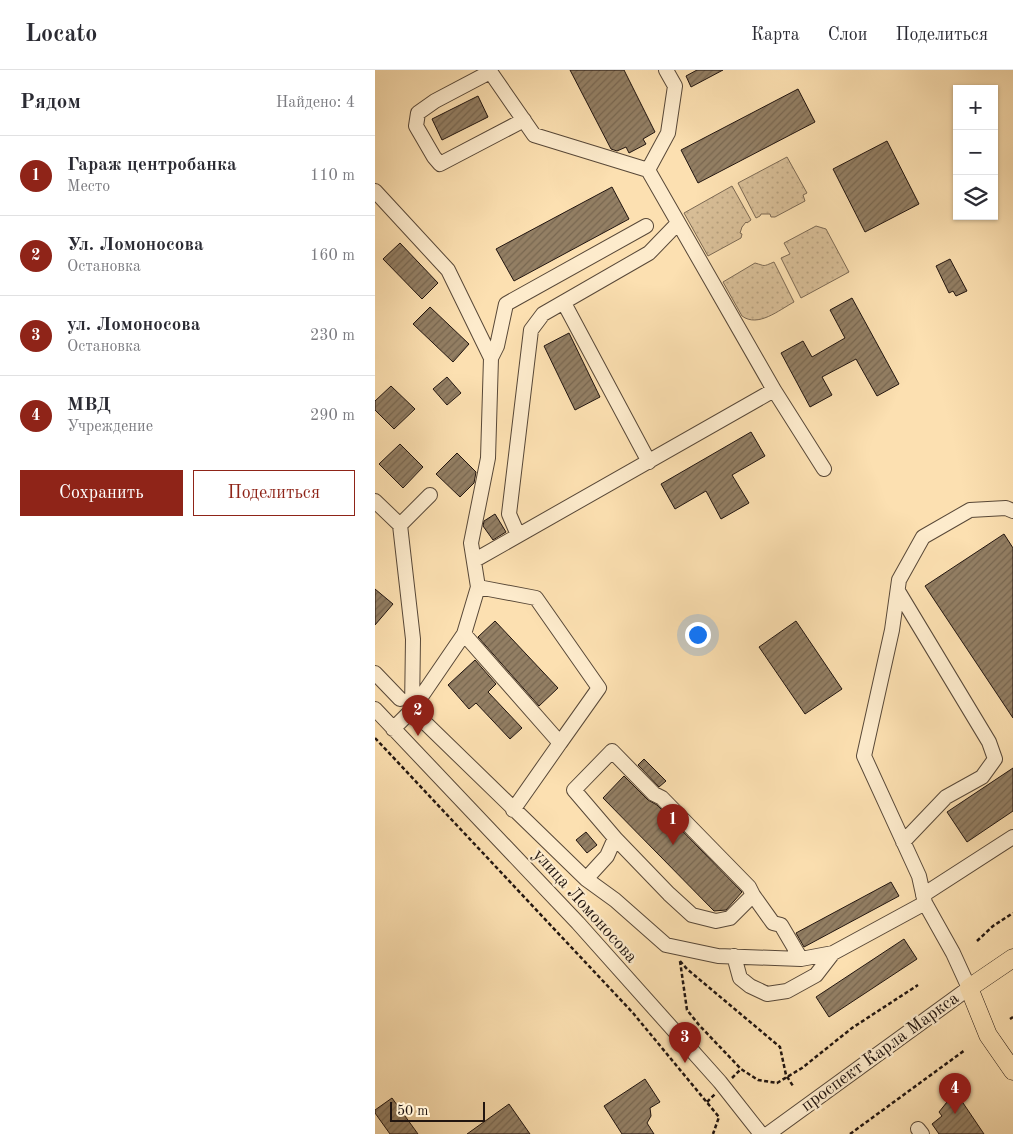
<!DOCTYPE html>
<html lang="ru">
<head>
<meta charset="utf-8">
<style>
	:root { --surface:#fff; --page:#f7f7f7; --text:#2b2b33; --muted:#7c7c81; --line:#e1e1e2; --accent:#8f2418 }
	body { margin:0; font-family:"Old Standard TT",serif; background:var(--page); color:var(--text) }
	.controls { position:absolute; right:15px; top:15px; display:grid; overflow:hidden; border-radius:0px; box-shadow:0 1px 4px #0004 }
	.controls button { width:45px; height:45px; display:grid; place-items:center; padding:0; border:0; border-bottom:1px solid var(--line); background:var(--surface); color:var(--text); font:25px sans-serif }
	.scale { position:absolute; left:15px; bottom:12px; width:95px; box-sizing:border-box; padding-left:5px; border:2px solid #211510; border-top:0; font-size:14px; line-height:18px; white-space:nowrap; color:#211510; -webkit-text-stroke:4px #fdebcc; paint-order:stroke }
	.you { position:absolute; left:322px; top:564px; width:18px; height:18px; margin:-12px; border:4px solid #fff; border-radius:50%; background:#1a73e8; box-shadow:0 0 0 8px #1a73e833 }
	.badge { display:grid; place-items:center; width:32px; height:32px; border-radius:50%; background:var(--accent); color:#fff; font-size:16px; font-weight:700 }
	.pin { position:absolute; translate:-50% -41px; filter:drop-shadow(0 1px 2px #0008) }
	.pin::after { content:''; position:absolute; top:26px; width:18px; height:15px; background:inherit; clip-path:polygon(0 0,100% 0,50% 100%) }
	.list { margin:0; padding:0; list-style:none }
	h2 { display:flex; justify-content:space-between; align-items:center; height:65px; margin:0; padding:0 20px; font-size:21px }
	h2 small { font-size:16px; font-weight:400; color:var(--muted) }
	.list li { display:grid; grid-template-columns:32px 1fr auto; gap:15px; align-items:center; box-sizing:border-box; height:80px; padding:0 20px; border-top:1px solid var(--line) }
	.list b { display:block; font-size:19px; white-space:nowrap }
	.list p { margin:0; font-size:16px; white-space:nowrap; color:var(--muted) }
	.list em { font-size:16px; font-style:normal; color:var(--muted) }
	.actions { display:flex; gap:10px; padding:15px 20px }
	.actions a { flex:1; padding:11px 0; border:1px solid var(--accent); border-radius:0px; text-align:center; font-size:18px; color:var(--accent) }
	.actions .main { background:var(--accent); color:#fff }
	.icon { flex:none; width:28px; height:28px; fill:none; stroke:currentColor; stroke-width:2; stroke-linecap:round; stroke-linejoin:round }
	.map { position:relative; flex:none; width:638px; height:1064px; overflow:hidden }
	header { display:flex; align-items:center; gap:30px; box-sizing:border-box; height:70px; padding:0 25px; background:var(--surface); border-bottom:1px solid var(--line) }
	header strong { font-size:24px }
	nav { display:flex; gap:28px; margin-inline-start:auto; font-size:18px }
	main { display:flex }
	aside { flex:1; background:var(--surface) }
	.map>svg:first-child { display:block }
</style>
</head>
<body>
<header>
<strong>Locato</strong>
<nav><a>Карта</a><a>Слои</a><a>Поделиться</a></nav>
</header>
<main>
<aside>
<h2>Рядом<small>Найдено: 4</small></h2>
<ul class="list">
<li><span class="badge">1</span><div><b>Гараж центробанка</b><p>Место</p></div><em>110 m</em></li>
<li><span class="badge">2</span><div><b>Ул. Ломоносова</b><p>Остановка</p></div><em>160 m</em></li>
<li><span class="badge">3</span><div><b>ул. Ломоносова</b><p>Остановка</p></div><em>230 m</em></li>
<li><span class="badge">4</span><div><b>МВД</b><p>Учреждение</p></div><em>290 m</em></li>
</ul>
<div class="actions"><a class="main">Сохранить</a><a>Поделиться</a></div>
</aside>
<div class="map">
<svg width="638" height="1064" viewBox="0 0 638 1064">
	<defs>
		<pattern id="grass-dots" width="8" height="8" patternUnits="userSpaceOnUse" patternTransform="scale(1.25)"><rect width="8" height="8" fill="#d7bd96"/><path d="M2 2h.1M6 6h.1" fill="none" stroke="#b8a280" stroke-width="1.8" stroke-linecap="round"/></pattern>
		<pattern id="building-hatch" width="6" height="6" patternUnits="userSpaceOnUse" patternTransform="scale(1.25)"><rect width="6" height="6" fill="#937f64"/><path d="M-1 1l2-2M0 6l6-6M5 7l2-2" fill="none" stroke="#786751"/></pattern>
	</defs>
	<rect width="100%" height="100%" fill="#fce0b1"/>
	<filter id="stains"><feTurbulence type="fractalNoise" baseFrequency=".004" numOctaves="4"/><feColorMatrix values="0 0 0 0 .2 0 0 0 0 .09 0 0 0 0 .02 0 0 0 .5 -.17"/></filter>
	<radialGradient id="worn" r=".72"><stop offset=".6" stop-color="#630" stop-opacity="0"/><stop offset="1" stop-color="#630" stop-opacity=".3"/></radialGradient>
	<path fill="url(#grass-dots)" stroke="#7c6953" d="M412 87 432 123 428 125 430 131 400 147H396L395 144H386L385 146 381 148 363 113Z
		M357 116 376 150 372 153 371 152 367 157 365 163 367 164 366 168 333 186 309 143Z
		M441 156 451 159 474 202 426 228 406 188 415 184 409 173Z
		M399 192 419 232C404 240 383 258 367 246L348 212 380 193C391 196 387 197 399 192Z"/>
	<path fill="url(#building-hatch)" stroke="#211510" d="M195 0H249L280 62 268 69 271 74 254 83 251 77 242 81 236 79Z
		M322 0H348L316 17 311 6Z
		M423 19 440 52 323 113 306 80Z
		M103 26 113 47 67 70 57 49Z
		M512 71 544 134 490 162 458 99Z
		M237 117 254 149 139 211 121 179Z
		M25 173 63 213 47 229 8 189Z
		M575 189 592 221 581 226 578 221 574 223 561 196Z
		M477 228 524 314 502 326 481 289 447 307 457 325 435 337 406 283 428 271 437 287 470 268 455 240Z
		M55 237 94 274 78 292 38 254Z
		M194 263 225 327 200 340 169 276Z
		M72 307 86 323 72 335 58 319Z
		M16 316 40 339 19 359 0 340V331Z
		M376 362 390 386 357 405 374 433 346 449 331 421 300 439 286 414Z
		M25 374 48 397 28 418 4 394Z
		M82 383 101 402 99 413 85 427 61 404Z
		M120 444 131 462 118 470 108 456 109 451Z
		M629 464 638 478V648L550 516Z
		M0 519 18 534 0 555Z
		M120 551 183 618 164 636 103 567Z
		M421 551 467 619 430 644 384 577Z
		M100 590 121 614 113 622 147 658 135 669 101 633 94 639 73 615Z
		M269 689 291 711 284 717 263 695Z
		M638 698V741L592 772 572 742Z
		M249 706 273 730 282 735 367 822 351 840 339 841 228 728Z
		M211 762 222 775 212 783 201 770Z
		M516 812 524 826 429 877 421 863Z
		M529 869 542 889 454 947 441 927Z
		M270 1009 285 1032 275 1038 276 1046 272 1053 279 1064H247L229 1036Z
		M584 1027 609 1064H564L557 1054 567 1046 564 1042 572 1032Z
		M17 1028 43 1064H15L0 1043V1040Z
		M134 1034 155 1064H92Z"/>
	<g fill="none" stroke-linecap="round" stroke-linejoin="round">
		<defs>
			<path id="minor" d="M114 0 159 65 273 100
				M291 0 300 16 293 63 273 100 399 320 449 399
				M115 2 60 31 43 43 41 56 59 87 65 94 149 50
				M0 121 73 200 116 288 113 388 96 473 103 517 89 564 37 640 18 659
				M189 233 274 392
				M116 288 122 276 131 234 271 156
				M0 431 25 455 38 569 37 640
				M25 455 55 425
				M143 465 134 444 156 260 168 244 274 183 303 153
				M100 490 399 320
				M103 517 161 528 224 618 185 673
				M523 521 614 672 620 689 607 707 571 727 528 772
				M89 564 185 673 138 740
				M0 603 25 629
				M0 639 203 853 345 1012 386 1064
				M37 640 211 809 240 830 291 875 343 886 426 889 458 883 550 833 578 883 594 918 393 1064
				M211 809 232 786 240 768 294 824 317 845 341 851 355 848 378 825 374 817 287 728 279 724 237 681 199 720 240 768
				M378 825 398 853 406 855 426 889
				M548 825 638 767
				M550 833 544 806 489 686 517 560 524 510 548 467 595 440 631 438 638 441
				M359 886 365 908 375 916 392 924 412 921 441 905 458 883
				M543 1059 547 1064"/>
			<path id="major" d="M638 888 594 918 613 965 638 1001"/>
		</defs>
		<use href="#minor" stroke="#584838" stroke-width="16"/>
		<use href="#major" stroke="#211510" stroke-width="19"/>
		<path stroke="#211510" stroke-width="2.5" stroke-dasharray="4 2.5" stroke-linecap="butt" d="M0 668 258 943 344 1047 338 1064
			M602 871 618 856 638 843
			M305 891 312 940 324 955 366 999 383 1010 402 1013 427 998 477 958 543 915
			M305 891 312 899 405 977 411 1005 418 1016
			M635 949 638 947
			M357 1008 366 999
			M332 1032 340 1024
			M475 1064 590 980"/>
		<use href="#minor" stroke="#fdebcc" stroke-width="14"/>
		<use href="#major" stroke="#fce0b1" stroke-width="18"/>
	</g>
	<g text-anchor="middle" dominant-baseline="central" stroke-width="4.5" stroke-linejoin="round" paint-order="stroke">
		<g font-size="18" fill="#211510" stroke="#fdebcc">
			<text transform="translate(210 836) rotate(48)">улица Ломоносова</text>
			<text transform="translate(505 982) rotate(-36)">проспект Карла Маркса</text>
		</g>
	</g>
	<rect width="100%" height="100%" filter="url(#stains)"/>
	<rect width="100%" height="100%" fill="url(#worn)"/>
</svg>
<div class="controls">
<button>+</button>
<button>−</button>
<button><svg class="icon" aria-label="layers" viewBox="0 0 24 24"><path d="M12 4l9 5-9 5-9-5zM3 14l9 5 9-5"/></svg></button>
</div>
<div class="scale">50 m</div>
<div class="you"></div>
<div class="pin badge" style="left:298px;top:775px">1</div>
<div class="pin badge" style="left:43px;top:666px">2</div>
<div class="pin badge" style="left:310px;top:993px">3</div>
<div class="pin badge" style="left:580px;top:1044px">4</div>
</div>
</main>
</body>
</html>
